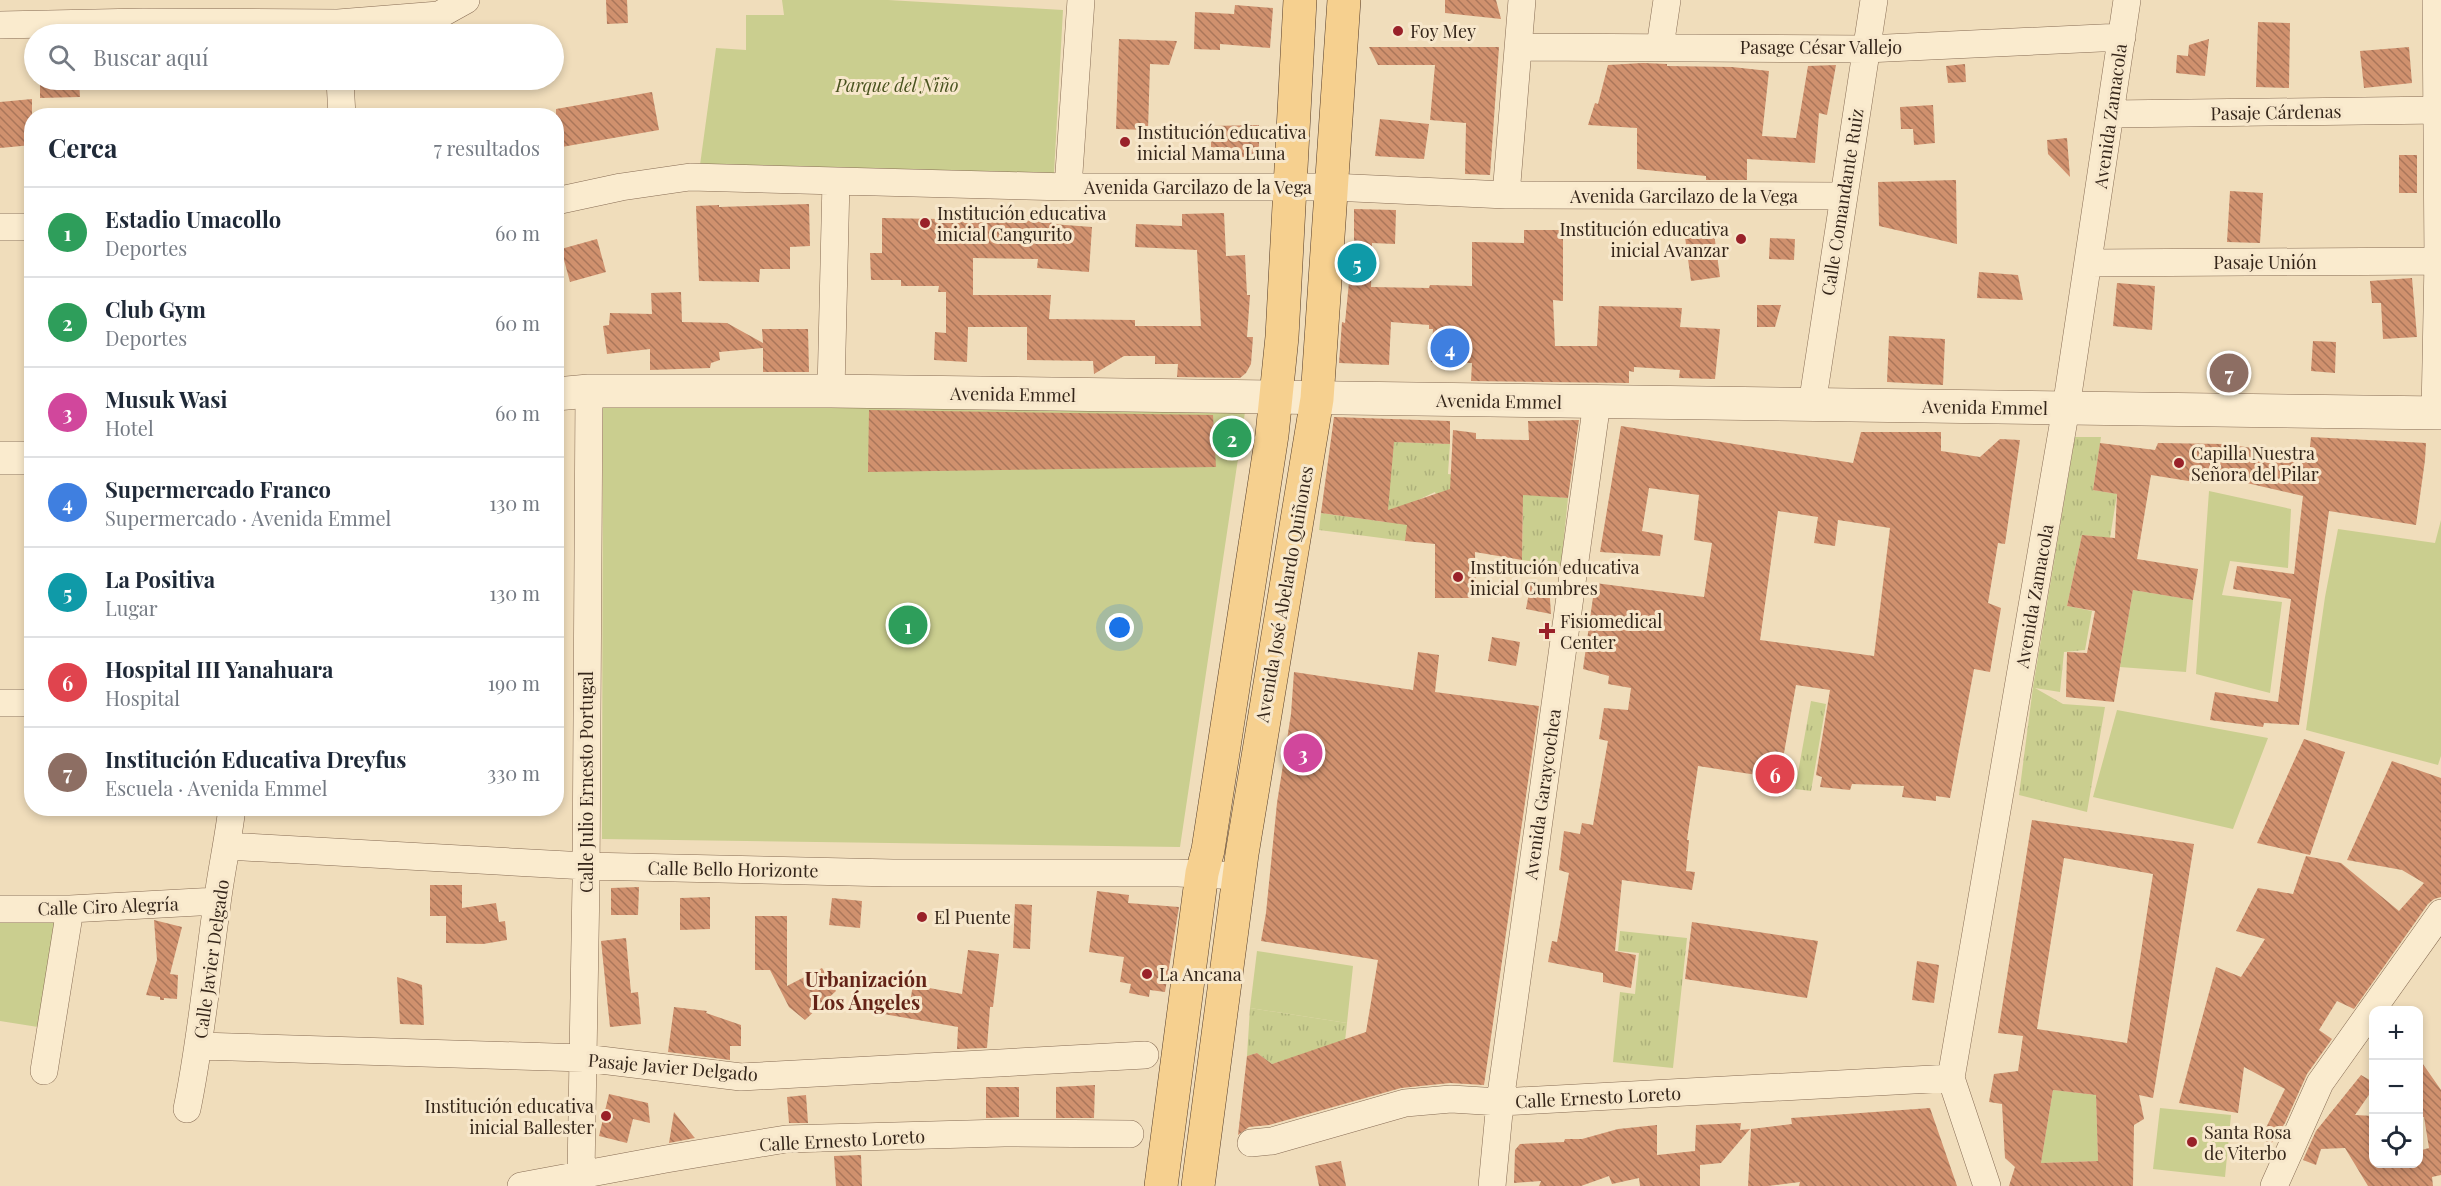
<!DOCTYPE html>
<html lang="es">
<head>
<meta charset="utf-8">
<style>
	:root { --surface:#fff; --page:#f2f2f3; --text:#1f2937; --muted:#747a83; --line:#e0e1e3; --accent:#2563eb }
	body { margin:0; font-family:"Playfair Display",serif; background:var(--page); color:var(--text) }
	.controls { position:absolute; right:18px; bottom:18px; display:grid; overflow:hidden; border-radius:12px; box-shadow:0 3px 9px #0003 }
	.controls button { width:54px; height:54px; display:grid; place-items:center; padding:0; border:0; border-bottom:2px solid var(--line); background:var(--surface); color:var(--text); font:30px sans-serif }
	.you { position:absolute; left:1120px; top:628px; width:21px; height:21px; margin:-15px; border:4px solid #fff; border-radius:50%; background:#1a73e8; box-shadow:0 0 0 9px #1a73e833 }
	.badge { display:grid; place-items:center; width:39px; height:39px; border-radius:50%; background:var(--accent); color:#fff; font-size:20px; font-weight:700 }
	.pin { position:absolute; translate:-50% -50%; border:3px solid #fff; box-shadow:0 2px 6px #0006 }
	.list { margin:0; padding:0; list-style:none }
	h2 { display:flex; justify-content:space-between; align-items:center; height:78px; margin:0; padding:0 24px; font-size:26px }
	h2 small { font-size:20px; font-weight:400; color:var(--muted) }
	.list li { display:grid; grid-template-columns:39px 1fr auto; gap:18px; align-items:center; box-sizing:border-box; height:90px; padding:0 24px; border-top:2px solid var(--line) }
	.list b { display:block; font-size:22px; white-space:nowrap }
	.list p { margin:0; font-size:20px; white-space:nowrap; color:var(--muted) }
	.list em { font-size:20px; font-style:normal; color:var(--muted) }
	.icon { flex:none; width:33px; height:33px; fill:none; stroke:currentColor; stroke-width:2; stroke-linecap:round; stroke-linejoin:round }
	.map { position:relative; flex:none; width:2441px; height:1186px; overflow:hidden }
	.search { position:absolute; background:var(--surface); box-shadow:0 3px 9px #0003; left:24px; top:24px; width:540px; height:66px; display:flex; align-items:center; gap:15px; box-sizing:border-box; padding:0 21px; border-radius:33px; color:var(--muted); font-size:22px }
	.panel { position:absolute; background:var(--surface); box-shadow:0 3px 9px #0003; left:24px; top:108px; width:540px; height:708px; border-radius:24px }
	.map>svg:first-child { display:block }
</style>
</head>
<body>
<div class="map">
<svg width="2441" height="1186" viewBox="0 0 2441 1186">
	<defs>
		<pattern id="grass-tufts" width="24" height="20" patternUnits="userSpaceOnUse" patternTransform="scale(1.5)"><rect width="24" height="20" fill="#cace8f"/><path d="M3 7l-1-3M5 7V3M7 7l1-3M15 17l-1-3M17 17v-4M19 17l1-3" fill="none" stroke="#aeb17b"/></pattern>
		<pattern id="building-back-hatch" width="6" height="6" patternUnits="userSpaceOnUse" patternTransform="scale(1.5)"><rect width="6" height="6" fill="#d0916e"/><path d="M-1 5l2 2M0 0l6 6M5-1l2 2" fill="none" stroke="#aa765a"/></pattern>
	</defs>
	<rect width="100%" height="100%" fill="#f0ddbb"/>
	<path fill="url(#grass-tufts)" d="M2075 437H2101L2093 490 2117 494 2110 538 2082 535 2067 606 2092 611 2085 650 2064 652 2060 692 2035 688 2063 704 2105 707 2087 812 2019 795 2033 687Z
		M1394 442 1450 444 1448 474C1489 478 1527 495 1568 498L1561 566 1522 560 1523 507 1439 505 1435 492 1418 500 1405 541 1319 530 1321 513 1385 522Z
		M1811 701 1826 704 1811 791 1795 789Z
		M1620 931 1687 938 1673 1068 1613 1062 1620 992 1635 994 1639 953 1618 951Z
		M1250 1008 1347 1023 1345 1041 1272 1064 1257 1053 1247 1056Z"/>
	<path fill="#cace8f" d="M782 0H888L1063 10 1054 173 700 165 716 48 746 50V15H784Z
		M603 401 1245 412 1180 847 602 839Z
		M563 409 564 613H556V410Z
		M2209 491 2291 509 2288 568 2230 561 2222 595 2282 602 2270 693 2196 674Z
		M2441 520V756L2438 765 2306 730 2325 597 2338 529 2435 543Z
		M2133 590 2193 600 2186 672 2120 667Z
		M2117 710 2268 738 2233 829 2093 797Z
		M0 919 57 922 38 1027 0 1021Z
		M1257 951 1353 966 1347 1023 1250 1008Z
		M2053 1090 2096 1095 2098 1161 2041 1163Z
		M2160 1108 2231 1115 2225 1177 2153 1169Z"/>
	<path fill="url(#building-back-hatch)" fill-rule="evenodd" d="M606 0H627L628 23 607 24Z
		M1445 0H1496L1501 19 1445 13Z
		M1235 5 1273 8 1270 48 1220 44V50L1194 49 1195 12 1234 14Z
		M2258 22 2290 23 2289 88 2256 87Z
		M1119 39 1177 41 1169 65 1150 64 1148 130 1116 129Z
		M2209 39 2205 76 2176 73 2177 55 2188 56 2189 45Z
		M1369 47H1499L1490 175 1465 174 1466 123 1430 120 1435 65H1378Z
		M2409 47 2412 83 2364 88 2360 51Z
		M1643 63 1667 64V66L1732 67 1769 71 1762 136 1796 138 1808 66 1836 65 1827 115 1819 113 1815 163 1747 159V180H1706V176L1637 169V128L1588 125 1595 103 1598 104 1608 65Z
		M1965 64 1966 82 1948 83 1946 66Z
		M40 80H79L80 97 40 98Z
		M652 92 659 130 556 148V109Z
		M32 99V145L0 148V102Z
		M1933 105 1935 143 1914 145 1913 129H1901L1900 107Z
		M1380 119 1429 124 1424 159 1375 156Z
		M1259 125V157L1211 158V126Z
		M2067 138 2070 177 2048 154 2047 140Z
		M2399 155H2417V193H2399Z
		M1956 180 1957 244 1879 226 1878 182Z
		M2230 191 2263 193 2260 243 2227 242Z
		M809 204 810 246 790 247V269H760L759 282 699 281 696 206 719 205V207Z
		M1354 209 1396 210 1395 244 1372 243 1371 287 1429 288 1430 285 1472 286V242L1524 243V230H1563V301L1553 300 1555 346H1597L1599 306 1682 308 1680 327 1720 329 1715 379 1679 378 1680 370 1634 367V372L1629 371V383L1471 381 1472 363 1431 362 1433 329H1429V325L1391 322 1389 365 1339 363 1342 322 1345 323 1349 282H1344L1346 243H1354Z
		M940 211 974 212V220L1052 221V224L1092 227 1089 272 1037 268 1038 259 973 258V295H1051L1049 319 1135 320V326H1201L1197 250 1135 247 1136 224 1182 226V214L1224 213 1226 256 1245 255 1247 295H1250L1247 337H1253L1251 364 1246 373 1240 378 1177 377 1178 364H1155V356H1124L1094 374 1093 361 1027 360V327H968L967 362 934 360 935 332 946 333V292H938L939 286H901V280H871L870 253H882V218L940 219Z
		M1714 233 1720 277 1691 281 1685 237Z
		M1770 238 1795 239 1794 260 1769 259Z
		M597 239 606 272 570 282 561 249Z
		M1979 272 2018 275 2023 300 1977 298Z
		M2412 278 2417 337 2383 339 2381 303H2372L2370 281Z
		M2117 283 2155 286 2152 330 2113 326Z
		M681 292 682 322 727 323 763 343 762 329H808L809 372H763V348L719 352 720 360 711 363 710 368 650 370V349L607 354 603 326 609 325 610 313 652 314 651 293Z
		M1757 305H1781L1775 327H1757Z
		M1889 336 1945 339 1943 385 1887 382Z
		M2313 341 2336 342 2335 373 2311 371Z
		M869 410 1213 415 1216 467 868 472Z
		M1334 417 1450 421V444L1394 442 1388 510 1450 489 1453 430 1476 433V439L1529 440 1528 421 1579 420 1568 498 1523 495 1522 560 1475 552 1476 598H1435V544L1405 541 1407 525 1321 513Z
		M1621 426 1853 463 1861 432H1941V451L1980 457 2000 439 2020 440 2005 544 1998 543 1988 603 2001 608 1990 672 1974 669 1950 798 1936 796V801L1902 797 1904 786 1852 784 1850 790 1820 787 1822 777 1816 775 1830 690 1796 685 1781 770 1759 767 1757 775 1698 766 1687 840H1689L1686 871 1695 872 1692 890 1622 880 1615 951 1636 955 1631 988 1603 982V973L1548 962 1552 941 1557 942 1569 873 1559 870 1564 831 1580 834 1582 823 1593 825 1608 741 1599 739 1604 708 1628 710 1631 688 1608 684 1609 676 1583 669 1595 583 1704 597 1712 543 1694 540 1699 495 1649 488 1642 531 1663 535 1660 556 1600 552ZM1778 511 1818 517 1814 543 1835 546 1838 520 1890 528 1874 656 1760 640Z
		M2311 437 2426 443 2425 460 2416 525 2329 511 2299 725 2264 723 2263 727 2210 720 2215 692 2278 702 2291 599 2233 589 2237 566 2294 574 2303 496 2203 473 2201 483 2151 475 2137 559 2198 569 2193 600 2133 590 2114 702 2066 697 2067 652 2087 653 2095 611 2067 606 2082 535 2115 538 2117 494 2093 490 2100 443 2155 450 2158 443 2224 444 2309 456Z
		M1531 582 1549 585 1551 614 1526 609Z
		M1492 637 1520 642 1516 666 1488 661Z
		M1418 652 1439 655 1435 692 1539 706 1484 1085 1450 1083 1401 1088 1269 1125 1249 1127 1238 1135 1247 1056 1257 1053 1272 1064 1366 1032 1378 960 1261 941 1266 913 1277 803 1291 714 1294 672 1413 690Z
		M2304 739 2345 752 2310 855 2257 843Z
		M2392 761 2441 778V897L2434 899 2428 904 2354 1009 2337 1001 2319 1030 2332 1039 2307 1074 2285 1123 2271 1144 2261 1138 2285 1089 2244 1067 2238 1113 2179 1103 2216 967 2241 977 2265 939 2236 931 2258 888 2293 894 2306 856 2341 863 2399 911 2424 883 2402 870 2347 860Z
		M2032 820 2194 844 2153 1098 2139 1095 2144 1119 2134 1125 2133 1186H2009L2015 1167 2005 1158 2002 1104 1989 1102 1994 1074 2018 1071 2023 1036 1998 1033ZM2064 858 2153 874 2127 1043 2037 1029ZM2053 1090 2096 1095 2098 1161 2041 1163Z
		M430 885H462V908L496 903 499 922 505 921 507 940 483 944 446 943V916H430Z
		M639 887 638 915H611V888Z
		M1097 891 1129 895 1128 903 1179 907 1165 992 1150 990 1149 997 1129 993 1131 984 1120 982 1124 957 1089 952Z
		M710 897V929L680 930V898Z
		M832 898 862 901 860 928 829 925Z
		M1015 904 1032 905 1030 949 1013 948Z
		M755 916H787V986L822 968 836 991 805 1020 789 1007 770 970H755Z
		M154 920 182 927 170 974 178 975 177 999 164 998V1000H160V997L146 995 157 960Z
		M1692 922 1818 941 1807 998 1685 979Z
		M626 938 631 993 638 992 641 1024 610 1027 601 941Z
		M968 950 999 954 993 1007H990L987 1048 957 1049 958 1027 872 1012 873 1005 910 1002 913 985 962 994Z
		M1917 961 1939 965 1934 1003 1912 1000Z
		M397 977 422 985 424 1025 400 1024Z
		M674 1007 707 1011 706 1013 741 1025V1046H730V1060L668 1052Z
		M2418 1057 2441 1090V1175L2432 1177 2433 1186H2368L2345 1148 2321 1149 2316 1165 2303 1160 2316 1131 2361 1075 2373 1082V1089L2355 1115 2373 1116V1164H2418V1151L2429 1148 2424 1117H2418Z
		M1095 1085 1094 1118H1056V1087Z
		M986 1087H1019V1117L986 1118Z
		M609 1094 648 1103 650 1123 633 1119 627 1143 599 1136Z
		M806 1095 808 1123H789L787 1097Z
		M1930 1108 1957 1186H1799L1800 1182 1768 1186H1748L1751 1129 1792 1124 1791 1118Z
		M674 1112 694 1137 695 1138 669 1143Z
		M1741 1123 1740 1130 1750 1129 1721 1163 1700 1165V1186H1640L1639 1178 1612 1184 1609 1176 1581 1186H1539L1541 1181 1514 1183 1515 1150 1520 1144 1564 1142 1565 1139H1582L1618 1129 1657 1125V1155L1695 1151 1696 1125Z
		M861 1155 862 1186H836L834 1156Z
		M1341 1161 1346 1186H1319L1315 1166Z"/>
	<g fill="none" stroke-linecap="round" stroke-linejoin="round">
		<defs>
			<path id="minor" d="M0 25 143 22 338 23 439 15 466 0
				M1520 47 1866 49 2122 37
				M1660 47 1667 0
				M340 80 342 116
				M2111 114 2441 110
				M1068 187 1081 0
				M1506 195 1522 0
				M556 201 621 187 690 177 1068 187H1331L1506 195 1842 196
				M0 227H32
				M2089 263 2441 261
				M831 391 836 181
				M1812 405 1874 0
				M2435 413 2438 261 2436 0
				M0 703H32
				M227 846 586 866 893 873H1178L1239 876
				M0 909H70L217 901
				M200 1046 584 1058 741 1077 1145 1055
				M44 1071 70 909
				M187 1109C201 1041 207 973 217 904 221 872 228 841 232 808
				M1251 1143 1272 1141 1405 1103 1451 1099 1500 1102 1951 1078
				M581 1174 586 882 589 391
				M521 1186 666 1159 786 1139 1004 1133 1130 1134
				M1492 1186 1500 1102 1597 402
				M1987 1186 1951 1078 2066 408 2127 0
				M2274 1186 2320 1083 2441 913"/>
			<path id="tertiary" d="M556 394 589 391H831L2441 413
				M0 458H32"/>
			<path id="primary" d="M1161 1186 1202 873 1208 850 1272 435 1282 337 1300 0
				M1198 1186 1242 854 1317 399 1344 0"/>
		</defs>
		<use href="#minor" stroke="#876c54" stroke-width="28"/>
		<use href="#tertiary" stroke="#876c54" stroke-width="34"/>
		<use href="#primary" stroke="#543b29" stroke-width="34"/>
		<use href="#minor" stroke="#faebce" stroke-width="27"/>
		<use href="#tertiary" stroke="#faebce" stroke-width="33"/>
		<use href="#primary" stroke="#f6d08f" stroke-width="33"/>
	</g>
	<g fill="#992129" stroke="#f7e7cb" stroke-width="2">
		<circle cx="1398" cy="31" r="6"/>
		<circle cx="1125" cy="142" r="6"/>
		<circle cx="925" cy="223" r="6"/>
		<circle cx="1741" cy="239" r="6"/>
		<circle cx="2179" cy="463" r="6"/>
		<circle cx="1458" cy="577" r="6"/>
		<path d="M1544 622h6v6h6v6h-6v6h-6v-6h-6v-6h6z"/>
		<circle cx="922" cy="917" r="6"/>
		<circle cx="1147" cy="974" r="6"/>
		<circle cx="606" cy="1116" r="6"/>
		<circle cx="2192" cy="1142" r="6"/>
	</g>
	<g text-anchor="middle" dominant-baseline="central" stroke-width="6" stroke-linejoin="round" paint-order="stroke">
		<g font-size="18" fill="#35261a" stroke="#f7e7cb" text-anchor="start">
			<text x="1410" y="31">Foy Mey</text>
			<text x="1137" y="132">Institución educativa<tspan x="1137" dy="21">inicial Mama Luna</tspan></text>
			<text x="937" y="213">Institución educativa<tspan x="937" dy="21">inicial Cangurito</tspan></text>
			<text x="1729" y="229" text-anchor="end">Institución educativa<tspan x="1729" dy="21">inicial Avanzar</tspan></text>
			<text x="2191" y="453">Capilla Nuestra<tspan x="2191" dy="21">Señora del Pilar</tspan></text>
			<text x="1470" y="567">Institución educativa<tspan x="1470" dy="21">inicial Cumbres</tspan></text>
			<text x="1560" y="621">Fisiomedical<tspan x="1560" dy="21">Center</tspan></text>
			<text x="934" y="917">El Puente</text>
			<text x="1159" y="974">La Ancana</text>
			<text x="594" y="1106" text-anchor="end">Institución educativa<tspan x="594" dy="21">inicial Ballester</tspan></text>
			<text x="2204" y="1132">Santa Rosa<tspan x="2204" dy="21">de Viterbo</tspan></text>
		</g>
		<g font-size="18" fill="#35261a" stroke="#f7e7cb">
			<text x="1821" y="47">Pasage César Vallejo</text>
			<text transform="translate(2276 112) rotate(-1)">Pasaje Cárdenas</text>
			<text transform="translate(2110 116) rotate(-82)">Avenida Zamacola</text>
			<text x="1198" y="187">Avenida Garcilazo de la Vega</text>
			<text x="1684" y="196">Avenida Garcilazo de la Vega</text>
			<text transform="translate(1842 202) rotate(-81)">Calle Comandante Ruiz</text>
			<text x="2265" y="262">Pasaje Unión</text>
			<text transform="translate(1013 394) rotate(1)">Avenida Emmel</text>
			<text transform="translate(1499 401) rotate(1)">Avenida Emmel</text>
			<text transform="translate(1985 407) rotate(1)">Avenida Emmel</text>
			<text transform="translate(1284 594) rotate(-80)">Avenida José Abelardo Quiñones</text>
			<text transform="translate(2034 596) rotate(-80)">Avenida Zamacola</text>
			<text transform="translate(586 782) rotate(-90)">Calle Julio Ernesto Portugal</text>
			<text transform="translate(1542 794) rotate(-82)">Avenida Garaycochea</text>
			<text transform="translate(733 869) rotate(1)">Calle Bello Horizonte</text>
			<text transform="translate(108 906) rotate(-2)">Calle Ciro Alegría</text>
			<text transform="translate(211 959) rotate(-82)">Calle Javier Delgado</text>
			<text transform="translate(673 1067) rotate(5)">Pasaje Javier Delgado</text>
			<text transform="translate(1598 1097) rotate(-3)">Calle Ernesto Loreto</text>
			<text transform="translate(842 1140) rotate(-3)">Calle Ernesto Loreto</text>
		</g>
		<g font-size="18" font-style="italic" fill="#49531f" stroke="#f7e7cb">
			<text x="897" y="85">Parque del Niño</text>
		</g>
		<g font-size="20" font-weight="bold" fill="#642317" stroke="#f7e7cb">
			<text x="866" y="978">Urbanización<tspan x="866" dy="23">Los Ángeles</tspan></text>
		</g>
	</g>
</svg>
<div class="controls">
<button>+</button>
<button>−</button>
<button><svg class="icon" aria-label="locate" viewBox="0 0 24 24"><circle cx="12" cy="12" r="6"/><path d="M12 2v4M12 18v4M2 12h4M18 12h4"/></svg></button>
</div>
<div class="you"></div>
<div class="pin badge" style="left:908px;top:625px;background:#2e9e5b">1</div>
<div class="pin badge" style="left:1232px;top:438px;background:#2e9e5b">2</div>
<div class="pin badge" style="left:1303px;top:753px;background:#d1479c">3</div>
<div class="pin badge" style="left:1450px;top:348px;background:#3f7fe0">4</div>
<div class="pin badge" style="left:1357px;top:263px;background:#0f9aa8">5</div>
<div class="pin badge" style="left:1775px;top:774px;background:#e0444e">6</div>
<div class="pin badge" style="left:2229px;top:373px;background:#8d6e63">7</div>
<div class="search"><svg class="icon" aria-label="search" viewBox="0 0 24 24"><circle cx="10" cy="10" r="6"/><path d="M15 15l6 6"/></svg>Buscar aquí</div>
<section class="panel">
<h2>Cerca<small>7 resultados</small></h2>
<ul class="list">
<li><span class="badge" style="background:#2e9e5b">1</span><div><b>Estadio Umacollo</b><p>Deportes</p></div><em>60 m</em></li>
<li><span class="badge" style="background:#2e9e5b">2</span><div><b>Club Gym</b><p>Deportes</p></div><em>60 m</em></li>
<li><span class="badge" style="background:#d1479c">3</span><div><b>Musuk Wasi</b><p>Hotel</p></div><em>60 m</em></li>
<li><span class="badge" style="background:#3f7fe0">4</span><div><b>Supermercado Franco</b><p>Supermercado · Avenida Emmel</p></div><em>130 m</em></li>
<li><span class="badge" style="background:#0f9aa8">5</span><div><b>La Positiva</b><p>Lugar</p></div><em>130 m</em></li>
<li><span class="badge" style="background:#e0444e">6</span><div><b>Hospital III Yanahuara</b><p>Hospital</p></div><em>190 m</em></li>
<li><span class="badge" style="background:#8d6e63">7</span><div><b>Institución Educativa Dreyfus</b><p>Escuela · Avenida Emmel</p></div><em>330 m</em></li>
</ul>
</section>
</div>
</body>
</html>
